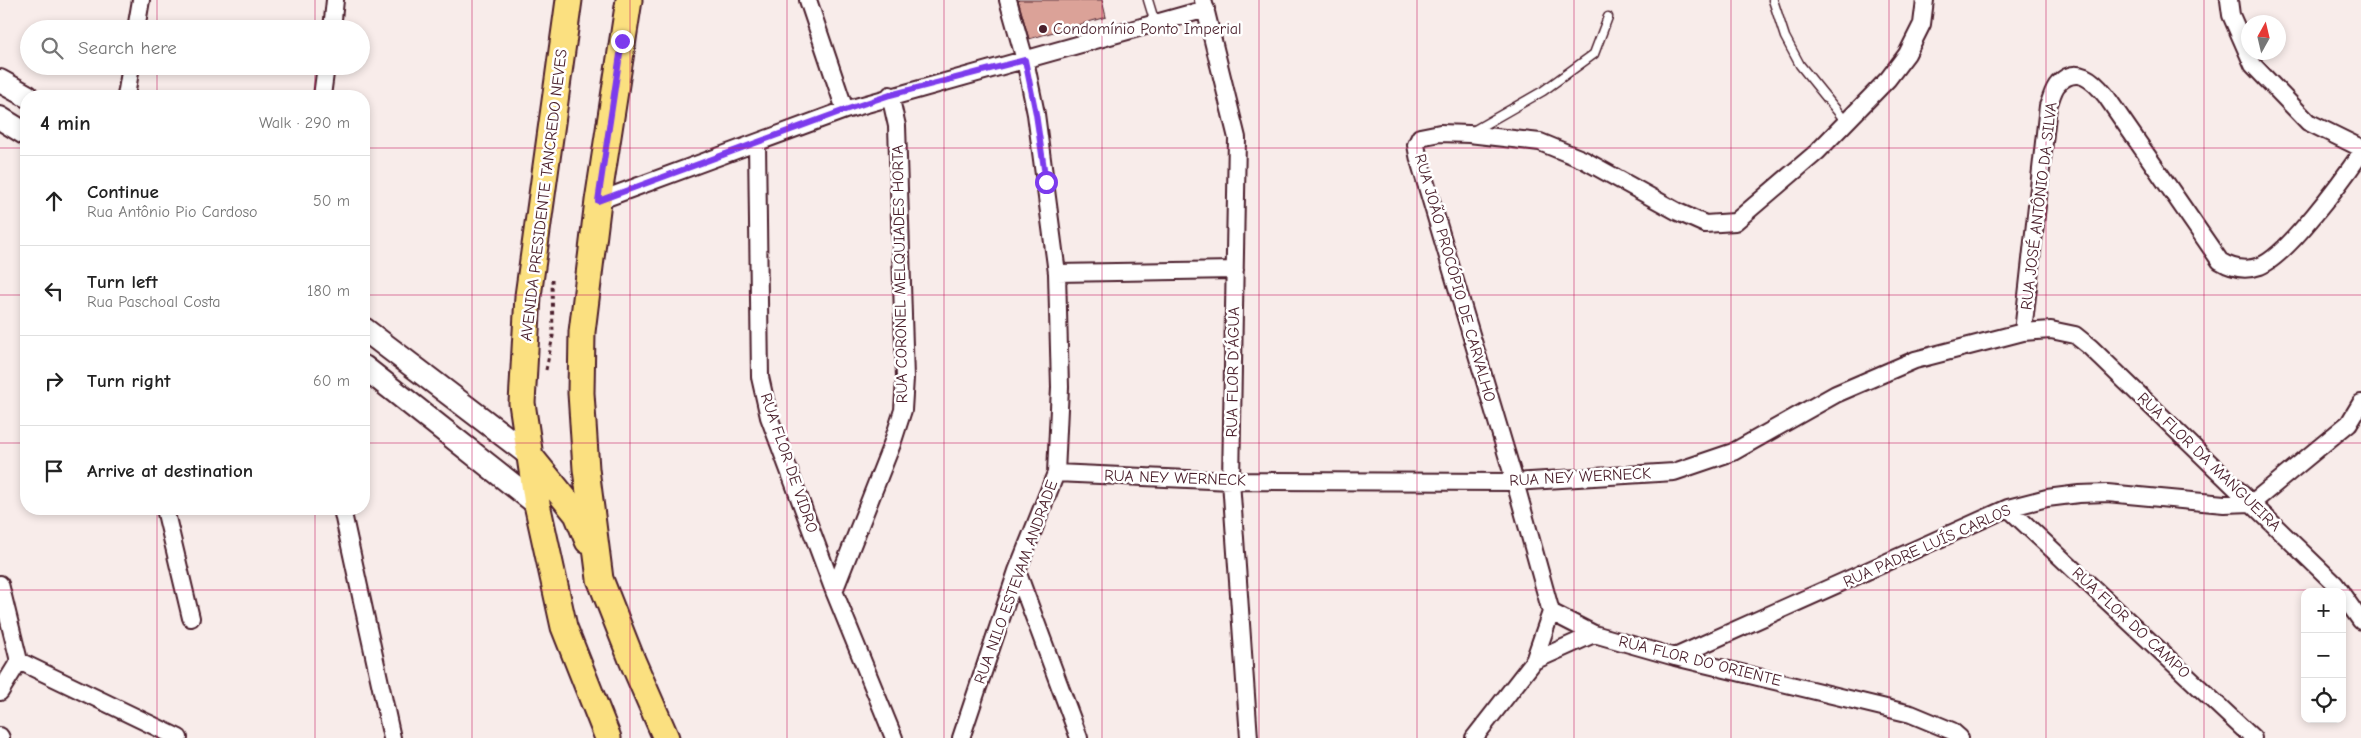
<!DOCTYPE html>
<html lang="en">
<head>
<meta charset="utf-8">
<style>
	:root { --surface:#fff; --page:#f6f6f6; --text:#222; --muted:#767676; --line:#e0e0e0 }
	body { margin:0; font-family:"Comic Neue",sans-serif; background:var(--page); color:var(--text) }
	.controls { position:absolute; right:15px; bottom:15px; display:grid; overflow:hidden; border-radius:10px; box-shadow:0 2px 8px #0003 }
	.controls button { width:45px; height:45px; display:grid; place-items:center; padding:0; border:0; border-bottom:1px solid var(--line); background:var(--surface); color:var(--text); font:25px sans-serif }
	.compass { position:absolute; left:2241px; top:15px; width:45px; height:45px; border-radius:50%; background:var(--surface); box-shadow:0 2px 8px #0003; rotate:8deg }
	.stop { position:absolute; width:15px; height:15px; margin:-11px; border:4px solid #7c3aed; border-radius:50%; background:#fff }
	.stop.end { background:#7c3aed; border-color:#fff; box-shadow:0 1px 5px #0008 }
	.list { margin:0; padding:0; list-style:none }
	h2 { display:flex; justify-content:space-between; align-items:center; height:65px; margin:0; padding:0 20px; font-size:21px }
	h2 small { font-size:16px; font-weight:400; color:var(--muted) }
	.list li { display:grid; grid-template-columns:32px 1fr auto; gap:15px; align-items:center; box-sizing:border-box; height:90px; padding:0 20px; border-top:1px solid var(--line) }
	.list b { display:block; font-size:19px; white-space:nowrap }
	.list p { margin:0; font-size:16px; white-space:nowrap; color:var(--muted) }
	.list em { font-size:16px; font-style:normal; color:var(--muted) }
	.icon { flex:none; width:28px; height:28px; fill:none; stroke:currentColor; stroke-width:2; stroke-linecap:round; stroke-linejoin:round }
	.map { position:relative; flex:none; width:2361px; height:738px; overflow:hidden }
	.search { position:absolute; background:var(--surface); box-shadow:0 2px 8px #0003; left:20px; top:20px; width:350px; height:55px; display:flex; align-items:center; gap:12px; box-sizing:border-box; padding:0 18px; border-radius:28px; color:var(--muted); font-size:19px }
	.panel { position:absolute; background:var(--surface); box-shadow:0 2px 8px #0003; left:20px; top:90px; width:350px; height:425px; border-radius:20px }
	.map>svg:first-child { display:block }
</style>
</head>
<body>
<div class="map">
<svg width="2361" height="738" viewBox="0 0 2361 738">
	<rect width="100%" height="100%" fill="#f8ecea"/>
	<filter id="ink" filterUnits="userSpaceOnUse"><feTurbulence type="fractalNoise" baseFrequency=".02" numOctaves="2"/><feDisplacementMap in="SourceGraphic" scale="10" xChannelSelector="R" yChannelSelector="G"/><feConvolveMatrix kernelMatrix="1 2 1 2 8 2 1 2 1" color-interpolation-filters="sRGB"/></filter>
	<g filter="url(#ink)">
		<path fill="#dba298" stroke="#4a1f2b" d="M1018 0H1102L1106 17 1029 39Z"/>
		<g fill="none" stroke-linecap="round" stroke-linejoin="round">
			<defs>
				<path id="lane" d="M1148 0 1155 23
					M1773 0 1785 37 1800 65 1847 123
					M1473 131 1543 91 1594 54 1608 17"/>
				<path id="street" d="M808 0 845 110
					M1203 0 1237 138 1231 481 1249 738
					M2229 0 2231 15 2253 65 2308 122 2361 148
					M136 29 141 0
					M332 29 335 0
					M126 96 131 66
					M322 96 326 66
					M757 143 760 377 769 417 834 591 894 738
					M598 201 845 110 1206 9
					M1057 273 1235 270
					M2023 332 2048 106C2051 100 2053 89 2058 84 2077 64 2094 81 2106 96L2220 261C2233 269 2246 271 2260 266 2288 255 2343 179 2361 153
					M1056 473 1231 481 1515 482 1674 472 1733 452 1836 394 1915 360 2023 332 2051 330 2075 335 2090 347 2335 584 2341 592
					M2008 508 2253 738
					M165 509 191 618
					M342 509 392 738
					M1017 571 1079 738
					M0 584 19 661 0 692
					M834 591 892 444 903 410 905 378 897 126 890 95
					M2342 594 2361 621
					M1551 612 1594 634 1675 657 1911 714 1952 731 1960 738
					M1675 657 2008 508 2047 498 2079 494 2107 493 2224 504 2252 503 2349 423 2361 403
					M19 661 179 738
					M1534 661 1551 612 1515 482 1419 160 1416 145 1420 137 1440 133 1469 134 1540 142 1584 160 1678 212 1705 224 1735 222 1817 152 1888 79 1907 54 1922 24 1925 0
					M0 736 1 738
					M961 738 1017 571 1056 473 1060 387 1057 273 1036 114 1025 60 1008 0
					M1474 738 1534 661 1594 634"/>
				<path id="secondary" d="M0 81 27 96
					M0 118 26 134
					M364 329 528 454
					M364 367 537 504"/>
				<path id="primary" d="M569 0 528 296 522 403 537 504 564 627 608 738
					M629 0 598 201 582 332 581 393 586 469 600 579 632 660 666 738
					M529 455 577 514 588 541"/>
			</defs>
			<use href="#lane" stroke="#4a1f2b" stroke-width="11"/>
			<use href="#street" stroke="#4a1f2b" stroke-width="20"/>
			<use href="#secondary" stroke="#4a1f2b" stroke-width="26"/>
			<use href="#primary" stroke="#4a1f2b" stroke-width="29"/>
			<path stroke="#4a1f2b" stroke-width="3" stroke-dasharray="4 4" stroke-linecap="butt" d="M546 370 553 336 552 280"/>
			<use href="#lane" stroke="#fff" stroke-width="8"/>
			<use href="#street" stroke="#fff" stroke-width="16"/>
			<use href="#secondary" stroke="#fff" stroke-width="22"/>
			<use href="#primary" stroke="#fbe080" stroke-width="25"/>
		</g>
	</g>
	<g fill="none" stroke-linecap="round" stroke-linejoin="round" filter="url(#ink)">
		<path stroke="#7c3aed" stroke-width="6" d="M622 41 598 201 845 110 890 95 1025 60 1036 114 1046 182"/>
	</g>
	<path fill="none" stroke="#c2185b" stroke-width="1" stroke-opacity="0.55" d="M157 0V29M315 0V29M472 0V738M630 0V738M787 0V738M944 0V738M1102 0V738M1259 0V738M1417 0V738M1574 0V738M1731 0V738M1889 0V738M2046 0V738M2204 0V738M157 66V96M315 66V96M0 148H26M364 148H2361M0 295H26M364 295H2361M0 443H26M364 443H2361M157 509V738M315 509V738M0 590H2361"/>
	<circle fill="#4a1f2b" stroke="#fff" stroke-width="2" cx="1043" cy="29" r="5"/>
	<g text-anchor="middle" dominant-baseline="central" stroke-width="5" stroke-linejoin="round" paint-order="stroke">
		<g font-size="16" fill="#4a1f2b" stroke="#fff" text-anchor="start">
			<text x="1053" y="29">Condomínio Ponto Imperial</text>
		</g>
		<g font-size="16" fill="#4a1f2b" stroke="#fff">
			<text transform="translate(544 195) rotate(-83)">AVENIDA PRESIDENTE TANCREDO NEVES</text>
			<text transform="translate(2039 206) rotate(-83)">RUA JOSÉ ANTÔNIO DA SILVA</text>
			<text transform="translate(900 274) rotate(-91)">RUA CORONEL MELQUIADES HORTA</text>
			<text transform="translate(1455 278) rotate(74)">RUA JOÃO PROCÓPIO DE CARVALHO</text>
			<text transform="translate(1233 372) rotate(-89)">RUA FLOR D'ÁGUA</text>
			<text transform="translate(2209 462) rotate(44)">RUA FLOR DA MANGUEIRA</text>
			<text transform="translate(789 463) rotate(71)">RUA FLOR DE VIDRO</text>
			<text transform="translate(1580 477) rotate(-3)">RUA NEY WERNECK</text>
			<text transform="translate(1175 478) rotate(2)">RUA NEY WERNECK</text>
			<text transform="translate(1927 546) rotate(-24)">RUA PADRE LUÍS CARLOS</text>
			<text transform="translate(1016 582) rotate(-70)">RUA NILO ESTEVAM ANDRADE</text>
			<text transform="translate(2131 623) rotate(43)">RUA FLOR DO CAMPO</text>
			<text transform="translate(1700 661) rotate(14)">RUA FLOR DO ORIENTE</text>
		</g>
	</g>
</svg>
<div class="controls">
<button>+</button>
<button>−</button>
<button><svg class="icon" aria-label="locate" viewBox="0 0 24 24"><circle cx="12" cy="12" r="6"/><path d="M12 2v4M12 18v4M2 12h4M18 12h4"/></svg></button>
</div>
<svg class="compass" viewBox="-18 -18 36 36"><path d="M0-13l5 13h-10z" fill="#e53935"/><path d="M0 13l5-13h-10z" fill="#767676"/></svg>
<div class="stop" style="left:1046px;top:182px"></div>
<div class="stop end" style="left:622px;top:41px"></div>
<div class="search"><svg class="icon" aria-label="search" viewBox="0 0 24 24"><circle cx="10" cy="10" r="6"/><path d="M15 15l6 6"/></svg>Search here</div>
<section class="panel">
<h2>4 min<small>Walk · 290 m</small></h2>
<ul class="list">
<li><svg class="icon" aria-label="ahead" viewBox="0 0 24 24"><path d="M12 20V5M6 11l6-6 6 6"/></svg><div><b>Continue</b><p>Rua Antônio Pio Cardoso</p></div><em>50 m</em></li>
<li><svg class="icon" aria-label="left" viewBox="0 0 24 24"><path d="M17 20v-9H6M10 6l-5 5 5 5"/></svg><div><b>Turn left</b><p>Rua Paschoal Costa</p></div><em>180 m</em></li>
<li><svg class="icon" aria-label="right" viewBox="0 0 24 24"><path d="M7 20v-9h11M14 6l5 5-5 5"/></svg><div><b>Turn right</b></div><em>60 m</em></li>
<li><svg class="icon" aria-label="arrive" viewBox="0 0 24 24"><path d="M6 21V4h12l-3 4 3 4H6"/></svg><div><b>Arrive at destination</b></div></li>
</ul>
</section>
</div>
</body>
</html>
